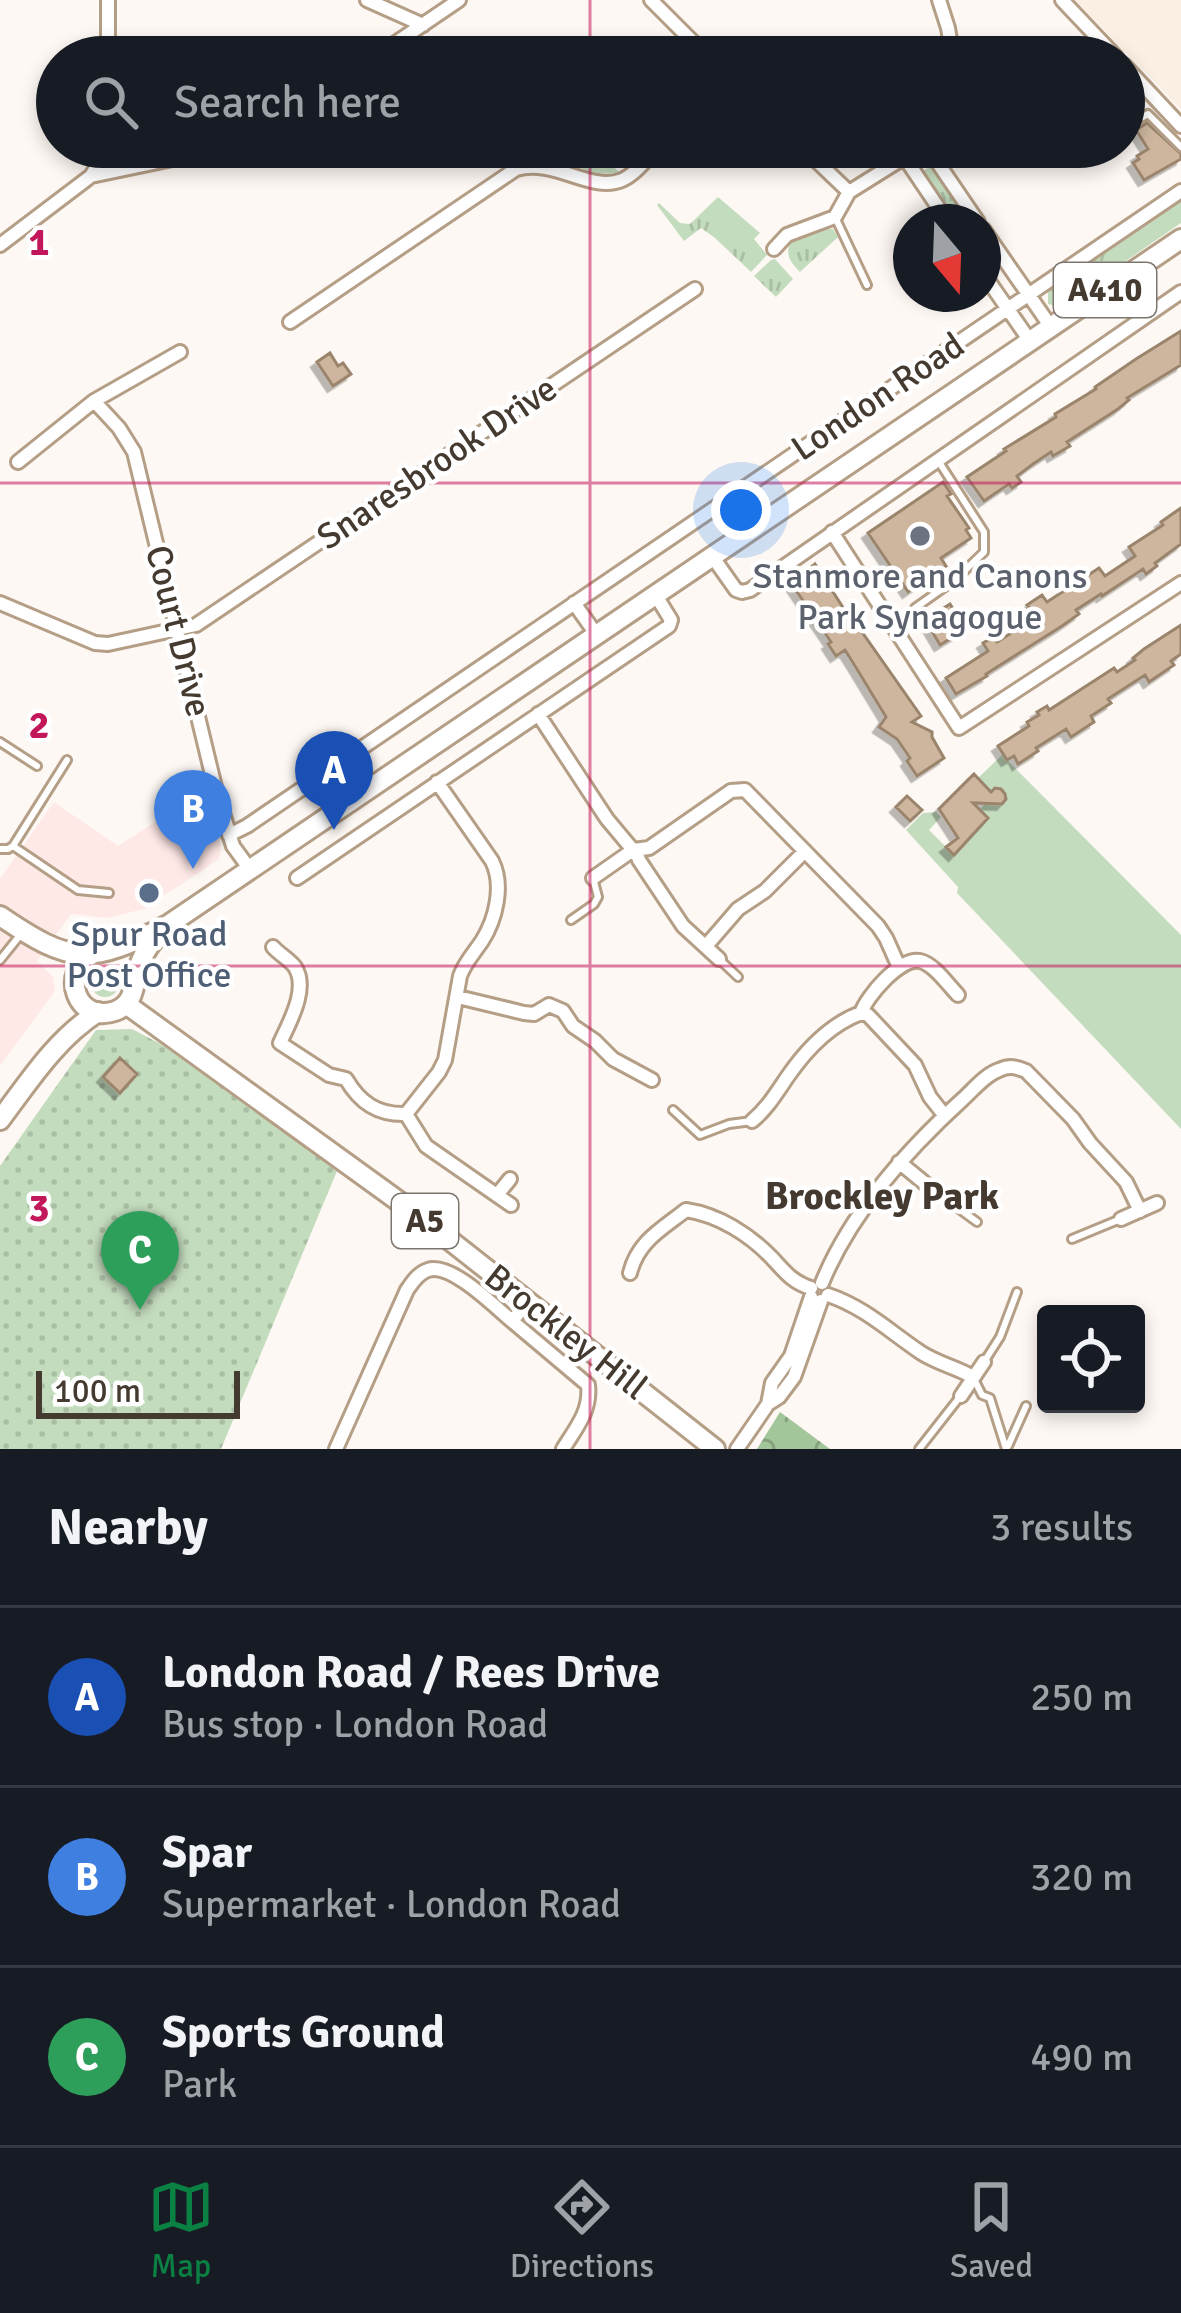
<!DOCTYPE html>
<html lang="en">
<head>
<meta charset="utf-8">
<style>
	:root { --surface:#171b24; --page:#20242c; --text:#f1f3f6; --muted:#9ea1a6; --line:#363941; --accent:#0b8043 }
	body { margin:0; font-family:Signika,sans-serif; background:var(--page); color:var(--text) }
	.controls { position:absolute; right:36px; bottom:36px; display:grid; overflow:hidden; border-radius:12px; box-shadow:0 6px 18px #0003 }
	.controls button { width:108px; height:108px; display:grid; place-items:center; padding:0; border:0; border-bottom:3px solid var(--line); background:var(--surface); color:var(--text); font:60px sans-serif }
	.compass { position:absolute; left:893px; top:204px; width:108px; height:108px; border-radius:50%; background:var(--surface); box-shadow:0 6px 18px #0003; rotate:161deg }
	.scale { position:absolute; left:36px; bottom:30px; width:204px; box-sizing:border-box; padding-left:12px; border:6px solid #443a30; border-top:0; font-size:33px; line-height:42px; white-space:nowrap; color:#443a30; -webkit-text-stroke:9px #fff; paint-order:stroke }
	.you { position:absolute; left:741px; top:510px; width:42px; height:42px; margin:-30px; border:9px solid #fff; border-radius:50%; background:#1a73e8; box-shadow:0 0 0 18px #1a73e833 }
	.badge { display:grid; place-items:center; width:78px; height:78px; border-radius:50%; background:var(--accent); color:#fff; font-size:39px; font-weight:700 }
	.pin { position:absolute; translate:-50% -99px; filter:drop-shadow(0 3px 6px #0008) }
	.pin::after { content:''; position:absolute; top:63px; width:42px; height:36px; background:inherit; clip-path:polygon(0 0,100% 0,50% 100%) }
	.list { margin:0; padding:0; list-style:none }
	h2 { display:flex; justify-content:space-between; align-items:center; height:156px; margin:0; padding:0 48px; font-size:51px }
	h2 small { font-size:39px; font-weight:400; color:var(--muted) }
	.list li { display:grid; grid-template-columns:78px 1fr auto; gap:36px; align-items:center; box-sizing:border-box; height:180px; padding:0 48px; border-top:3px solid var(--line) }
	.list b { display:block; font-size:45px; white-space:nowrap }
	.list p { margin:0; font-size:39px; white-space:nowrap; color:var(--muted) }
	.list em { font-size:39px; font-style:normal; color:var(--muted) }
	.icon { flex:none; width:66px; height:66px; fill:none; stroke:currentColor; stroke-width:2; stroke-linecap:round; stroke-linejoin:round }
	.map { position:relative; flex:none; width:1181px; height:1449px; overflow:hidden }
	.search { position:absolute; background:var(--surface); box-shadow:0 6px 18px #0003; left:36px; right:36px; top:36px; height:132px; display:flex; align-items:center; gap:30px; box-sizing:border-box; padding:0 42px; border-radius:66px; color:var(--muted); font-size:45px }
	.sheet { height:696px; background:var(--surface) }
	nav { display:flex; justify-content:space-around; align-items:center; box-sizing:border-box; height:168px; border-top:3px solid var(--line); background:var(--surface); font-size:33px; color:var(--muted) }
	nav a { display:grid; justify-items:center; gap:6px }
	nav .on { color:var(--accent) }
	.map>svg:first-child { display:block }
</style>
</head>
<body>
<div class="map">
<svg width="1181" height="1449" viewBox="0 0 1181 1449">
	<defs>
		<pattern id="grass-tufts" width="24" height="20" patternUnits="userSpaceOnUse" patternTransform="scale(3)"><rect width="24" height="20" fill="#c4dcbe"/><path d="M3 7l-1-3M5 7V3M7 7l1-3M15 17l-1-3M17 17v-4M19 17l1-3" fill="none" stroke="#aabea4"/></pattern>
		<pattern id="forest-crowns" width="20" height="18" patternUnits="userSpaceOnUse" patternTransform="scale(3)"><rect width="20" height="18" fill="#a3c59a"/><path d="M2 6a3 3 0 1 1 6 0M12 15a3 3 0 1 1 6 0" fill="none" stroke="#86a17e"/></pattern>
		<pattern id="park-dots" width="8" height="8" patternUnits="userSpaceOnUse" patternTransform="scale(3)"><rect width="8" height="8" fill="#c4dcbe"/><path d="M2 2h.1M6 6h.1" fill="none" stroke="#aabea4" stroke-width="1.8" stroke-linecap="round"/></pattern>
		<filter id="shadow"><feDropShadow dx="-5.5" dy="5.5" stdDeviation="0" flood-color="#0004"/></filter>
	</defs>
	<rect width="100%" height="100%" fill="#fdf8f3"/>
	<path fill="#ffe9e7" d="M206 789 221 847 219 859 144 909 107 918 71 914 37 961 53 977 55 991 0 1066V879L54 802 118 846Z"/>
	<path fill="#fbefe3" d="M1075 0H1181V109Z"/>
	<path fill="url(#grass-tufts)" d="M580 147H593L619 172C602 176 580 172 568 158Z
		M932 165 971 222H957L922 172Z
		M718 197 760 233 754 239 767 255 751 272 715 238 701 228 684 241 657 205 659 203 680 223 690 224Z
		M1181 197V223L1059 307 1048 304V287Z
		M829 229H833L838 237 800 272C791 263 784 254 791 242Z
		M775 259 793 279 776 297 754 276 771 260Z
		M91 983a14 14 0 1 1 28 0a14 14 0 1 1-28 0Z"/>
	<path fill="url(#forest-crowns)" d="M780 1412 830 1449H757Z"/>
	<path fill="url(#park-dots)" d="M132 1029 176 1052 337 1171 221 1449H0V1166L96 1030Z"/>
	<path fill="#c4dcbe" d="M1002 755 1181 935V1129L957 893 958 887 906 830 923 813 936 812 941 817 929 830 954 855 987 819 979 810 990 799H1005V794L1001 789 995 788 991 792 978 778Z"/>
	<path fill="#ceb69e" stroke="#9a846c" stroke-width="3" filter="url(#shadow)" d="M1147 123 1181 154V159L1144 180 1133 163 1139 159 1137 156 1148 149 1136 130Z
		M1181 331V365L1127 398 1129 400 1118 409 1067 442 1070 446 1053 456 1051 452 1033 464 1017 476 1021 482 1012 488 1009 484 984 501 967 477 1006 451 1004 449 1056 417 1055 414 1096 389 1095 387 1136 359Z
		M330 353 338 366 343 363 351 374 333 386 317 362Z
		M943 482 951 494 947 496 969 528 966 530 971 538 941 558 946 566 908 592 868 533Z
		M1181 508V544L1155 563 1157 566 1146 574 1143 569 1102 596 1101 594 1076 610 1079 614 1062 626 986 674 987 676 956 694 946 678 988 651 983 643 993 637 997 642 1027 623 1021 613 1030 608 1027 605 1042 595 1047 602 1099 568 1105 576 1135 556 1129 547 1163 525 1161 522Z
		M815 564 855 626 857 625 921 716 912 722 932 732V737L944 758 917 776 907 761 910 758 897 739 879 727 886 717 855 666 845 650 836 656 828 644 831 642 791 583Z
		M950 604 966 629 940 645 930 628 944 619 939 611Z
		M1181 625V654L1171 661 1174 665 1149 682 1145 675 1108 699 1111 703 1091 716 1094 722 1071 737 1066 729 1036 748 1038 751 1018 764 1014 756 1007 760 998 746 1029 726 1027 722 1039 715 1037 712 1047 706 1049 710 1114 668 1117 672 1135 660 1133 658 1144 649Z
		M974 774 991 792 995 788 1001 789 1005 794 1006 799 1002 804 973 803 988 818 954 855 946 847 958 838 939 809Z
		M907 796 922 810 910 821 896 807Z
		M120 1058 137 1074 120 1093 103 1077Z"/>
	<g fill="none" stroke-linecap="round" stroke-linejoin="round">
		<defs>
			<path id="lane" d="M1124 128 1148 114 1181 147
				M555 168 561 147
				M835 217 867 285
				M915 608 956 579 984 552V532L939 462
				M0 742 37 766
				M13 846 78 890 109 893
				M0 849H8L13 846 67 760
				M571 920 594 904 598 897 593 878
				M719 959 738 977
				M0 960 21 934
				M673 1110 700 1135 729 1124 752 1121
				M936 1192 977 1222
				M1072 1239 1118 1220
				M984 1362 1000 1337 1017 1292
				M975 1381 982 1395 990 1398 1006 1449
				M1008 1446 1026 1406
				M919 1449 959 1398"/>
			<path id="street" d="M108 0V52L110 57
				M367 0 423 25
				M651 0 708 57
				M939 0 948 28 953 57
				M1062 0 1116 57
				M375 57 459 0
				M1124 65 1181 126
				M802 147 849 192 921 147
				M927 147 978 222
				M905 158 948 222
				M91 176 109 147
				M983 229 1051 327
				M0 245 91 176 230 147
				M774 249 787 235 835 217 849 192
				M983 273 1030 341
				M290 322 516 169C555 158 591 193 622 180 636 174 647 158 658 147
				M94 401 119 428 134 452 215 787 233 846 249 868
				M18 462 94 401 180 352
				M832 532 959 728 1181 583
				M712 556 736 590 742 592 750 590 1181 292
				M0 603 95 643 108 644 196 625 695 289
				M574 603 596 634
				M538 714 607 819 633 850 593 878
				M437 782 492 861C504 885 496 919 482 941 474 953 465 962 460 976L445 1060 439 1072 406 1114 426 1146 511 1205
				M229 835 247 826 1181 191
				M633 850 649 848 731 791 745 790 878 926 886 938 899 967
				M636 851 639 860 683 926 719 959
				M297 878 669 626 671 620 655 594
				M706 946 738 909 765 891 805 851
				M273 947C279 954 290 960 295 967 309 989 289 1023 280 1043L329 1075 346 1079C360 1103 378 1115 406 1114
				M458 997 524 1013 534 1014 549 1005 563 1011 573 1026 595 1041 613 1059 652 1080
				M861 1013C867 996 900 957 920 961 934 964 948 985 958 995
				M752 1121C767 1109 777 1092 788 1076 806 1050 831 1024 861 1013L868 1015 915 1065 930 1097 945 1116
				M899 1162 933 1190
				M497 1195 510 1179
				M1121 1219 1157 1203
				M630 1273C638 1241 662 1229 686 1210 719 1215 750 1235 772 1258 785 1272 792 1282 811 1288
				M822 1283C850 1214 908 1149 963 1099 974 1089 985 1075 999 1070 1009 1065 1016 1067 1026 1071L1073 1119 1090 1143 1126 1182 1140 1211
				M828 1295C864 1307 889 1331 920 1352 936 1363 956 1367 973 1377
				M528 1302 512 1321 588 1385C591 1411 576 1428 563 1449
				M961 1396 984 1362
				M768 1404 772 1383 791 1356 811 1297
				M336 1449 407 1290C412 1283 418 1273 428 1270 451 1262 495 1307 512 1321
				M737 1449 768 1404 779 1397 794 1377 821 1301"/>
			<path id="primary" d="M0 916C72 965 89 965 168 925L1181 239
				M94 953C58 973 77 1024 115 1011 137 1003 133 981 140 963 145 950 152 941 162 931
				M126 1004 419 1216 715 1449
				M0 1120C30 1080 56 1039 98 1012"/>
		</defs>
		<use href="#lane" stroke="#b59e86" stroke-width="12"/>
		<use href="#street" stroke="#b59e86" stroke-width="18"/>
		<use href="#primary" stroke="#b59e86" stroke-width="24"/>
		<use href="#lane" stroke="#fff" stroke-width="6"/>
		<use href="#street" stroke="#fff" stroke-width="12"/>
		<use href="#primary" stroke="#fff" stroke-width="18"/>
	</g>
	<path fill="none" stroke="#c2185b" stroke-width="3" stroke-opacity="0.55" d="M590 0V57M590 147V1449M0 483H1181M0 966H1181"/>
	<circle fill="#6b7280" stroke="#fff" stroke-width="4.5" cx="920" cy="536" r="12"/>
	<circle fill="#5c6f8a" stroke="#fff" stroke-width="4.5" cx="149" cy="893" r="12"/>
	<g text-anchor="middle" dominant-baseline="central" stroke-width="9" stroke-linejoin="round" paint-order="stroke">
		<g fill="#fff" stroke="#7c756e" stroke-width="3">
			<rect x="1054" y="263" width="102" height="54" rx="9"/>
			<rect x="392" y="1194" width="66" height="54" rx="9"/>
		</g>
		<g font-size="33" font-weight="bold" fill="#443a30">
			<text x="1105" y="290">A410</text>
			<text x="425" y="1221">A5</text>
		</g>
		<g font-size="36" fill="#443a30" stroke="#fff">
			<text transform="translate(878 397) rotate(-34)">London Road</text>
			<text transform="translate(437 463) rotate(-34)">Snaresbrook Drive</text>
			<text transform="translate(178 631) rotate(76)">Court Drive</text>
			<text transform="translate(566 1332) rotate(38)">Brockley Hill</text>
		</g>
		<g font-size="36" fill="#5b616d" stroke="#fff">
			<text x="920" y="576">Stanmore and Canons<tspan x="920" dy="41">Park Synagogue</tspan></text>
		</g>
		<g font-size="36" fill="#4e5e75" stroke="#fff">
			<text x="149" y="934">Spur Road<tspan x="149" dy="41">Post Office</tspan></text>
		</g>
		<g font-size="39" font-weight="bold" fill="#443a30" stroke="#fff">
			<text x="882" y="1196">Brockley Park</text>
		</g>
	</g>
	<g font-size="39" text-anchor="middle" font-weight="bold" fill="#c2185b" stroke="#fff" stroke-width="9" stroke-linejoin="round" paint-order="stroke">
		<text x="39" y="255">1</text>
		<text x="39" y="738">2</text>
		<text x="39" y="1221">3</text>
	</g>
</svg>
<div class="controls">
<button><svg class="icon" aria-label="locate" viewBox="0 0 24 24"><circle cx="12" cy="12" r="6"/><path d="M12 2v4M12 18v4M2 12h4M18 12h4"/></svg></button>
</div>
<svg class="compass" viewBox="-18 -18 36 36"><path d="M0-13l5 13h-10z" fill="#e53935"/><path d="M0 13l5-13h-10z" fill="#9ea1a6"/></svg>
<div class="scale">100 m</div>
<div class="you"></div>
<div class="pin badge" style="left:334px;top:830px;background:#1a4fb4">A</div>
<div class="pin badge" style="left:193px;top:869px;background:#3f7fe0">B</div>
<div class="pin badge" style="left:140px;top:1310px;background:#2e9e5b">C</div>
<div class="search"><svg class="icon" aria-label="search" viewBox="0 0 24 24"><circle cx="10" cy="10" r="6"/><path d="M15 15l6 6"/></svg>Search here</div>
</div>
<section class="sheet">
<h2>Nearby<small>3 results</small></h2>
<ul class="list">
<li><span class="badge" style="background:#1a4fb4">A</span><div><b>London Road / Rees Drive</b><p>Bus stop · London Road</p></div><em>250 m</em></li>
<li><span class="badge" style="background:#3f7fe0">B</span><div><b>Spar</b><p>Supermarket · London Road</p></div><em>320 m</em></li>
<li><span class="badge" style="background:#2e9e5b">C</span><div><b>Sports Ground</b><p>Park</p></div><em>490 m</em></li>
</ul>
</section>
<nav>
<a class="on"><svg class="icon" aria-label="map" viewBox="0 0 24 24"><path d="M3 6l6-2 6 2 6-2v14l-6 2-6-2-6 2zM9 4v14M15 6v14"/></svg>Map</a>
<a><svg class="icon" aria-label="directions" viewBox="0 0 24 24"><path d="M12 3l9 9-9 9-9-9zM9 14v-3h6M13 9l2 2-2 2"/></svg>Directions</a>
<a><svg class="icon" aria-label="saved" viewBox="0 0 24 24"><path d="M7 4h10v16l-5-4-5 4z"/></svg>Saved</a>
</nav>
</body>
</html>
